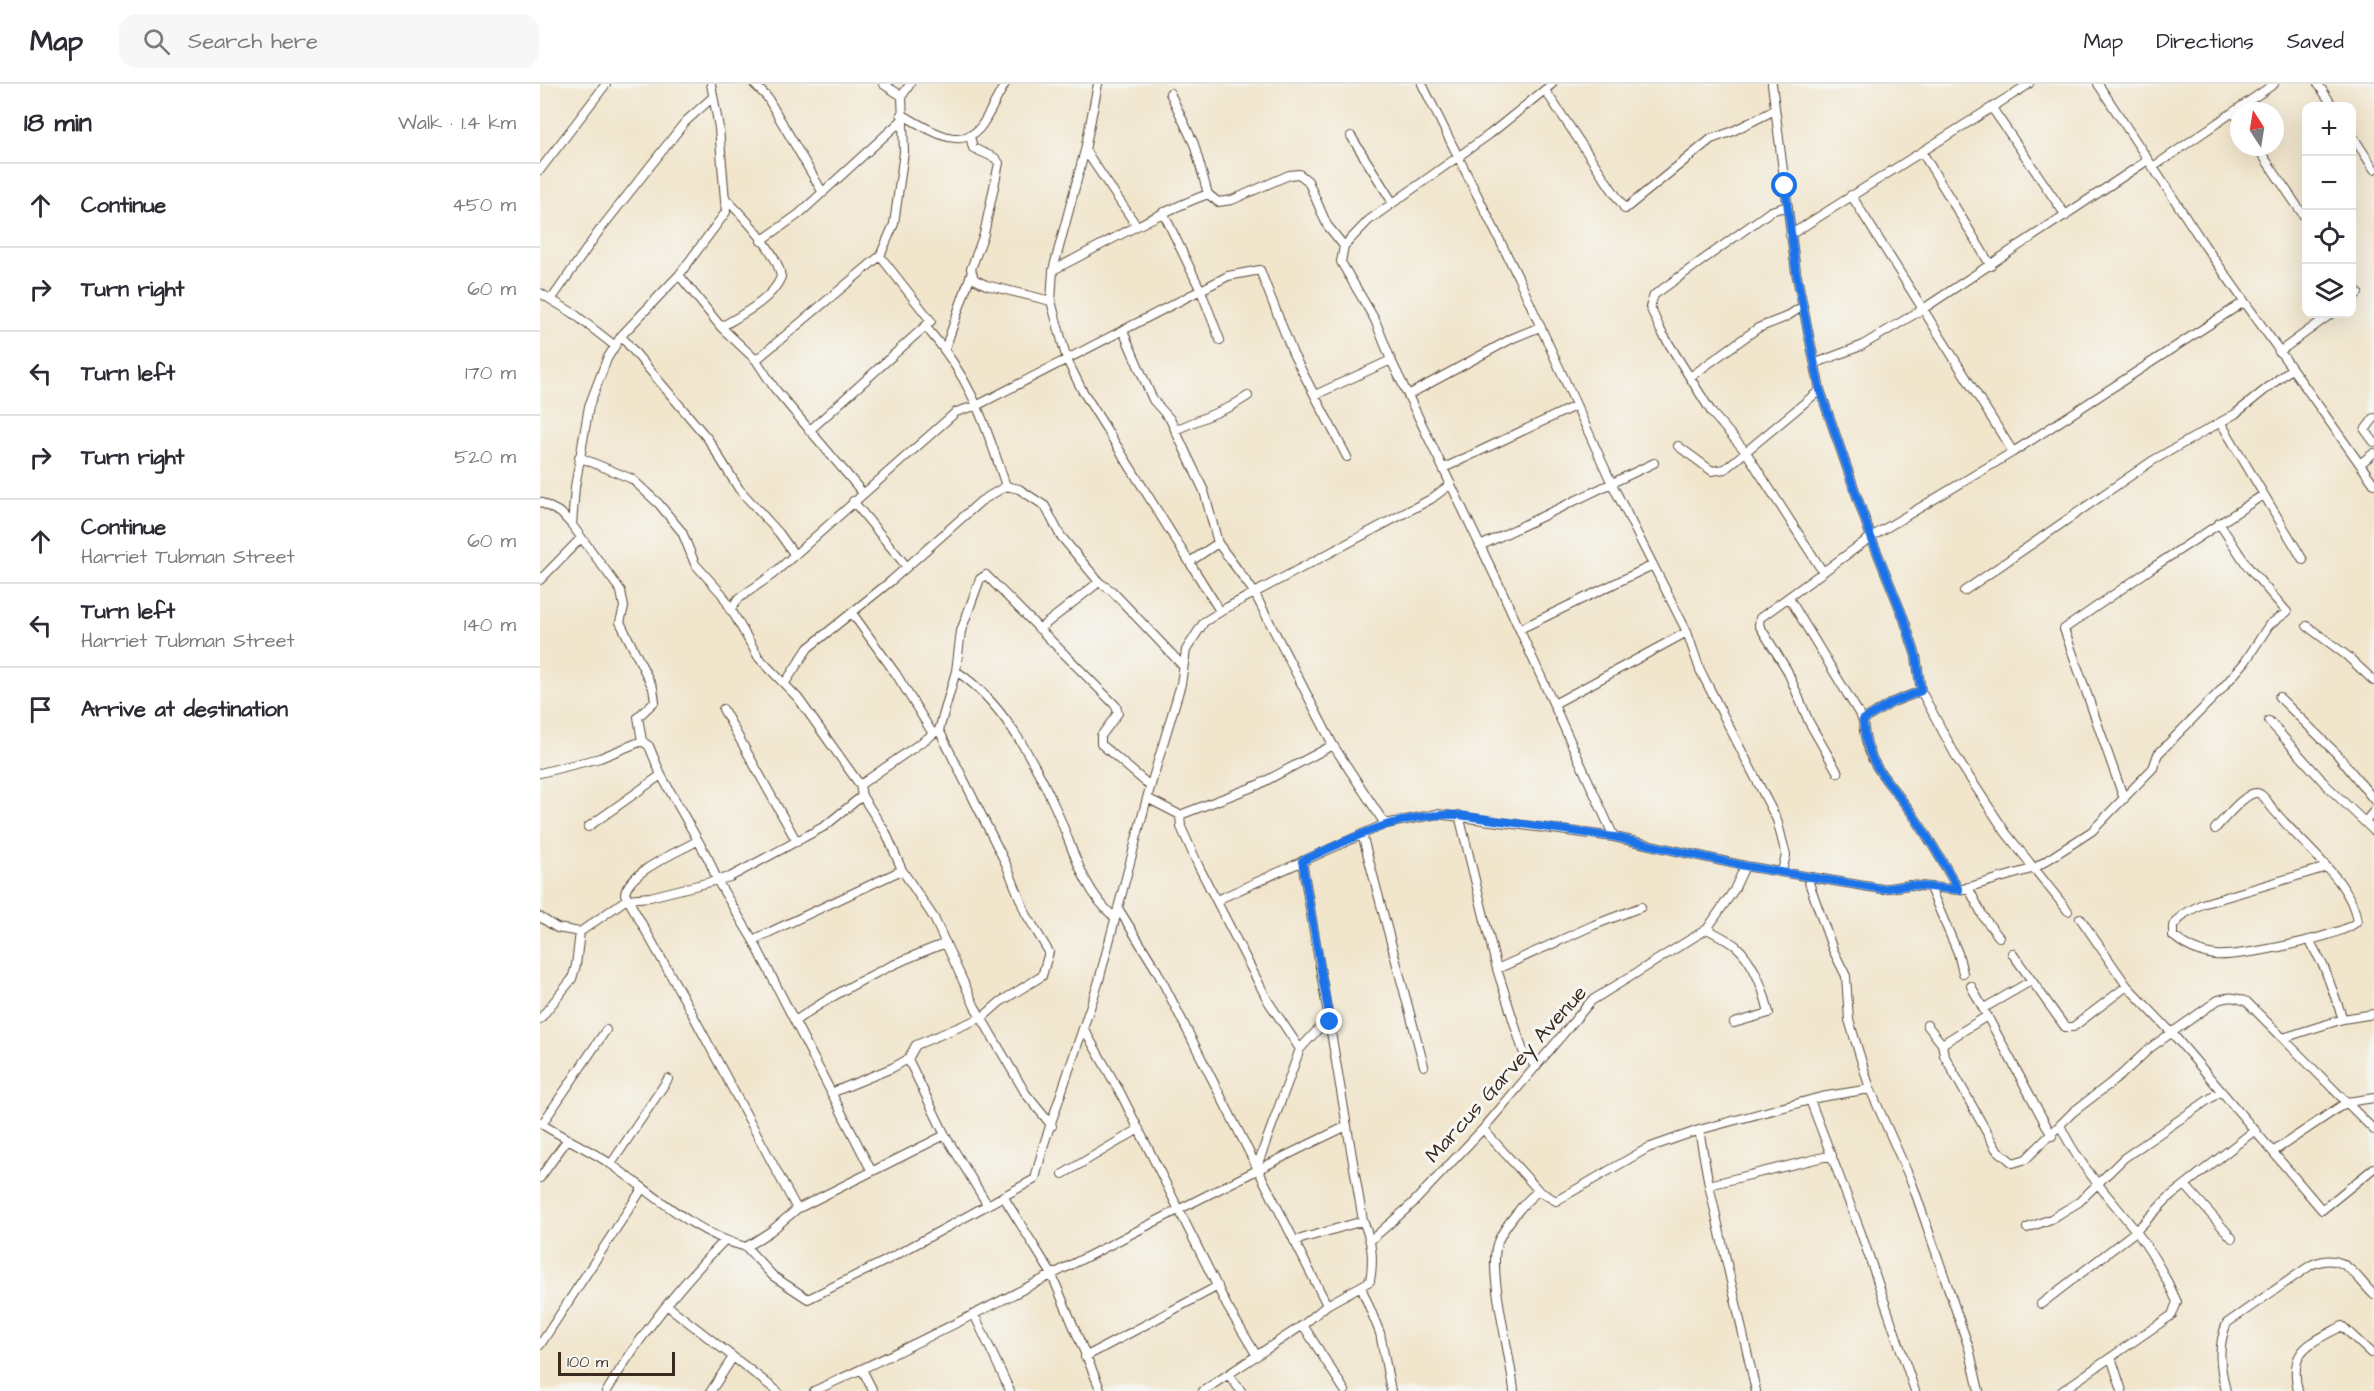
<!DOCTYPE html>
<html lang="en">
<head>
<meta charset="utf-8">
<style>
	:root { --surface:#fff; --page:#f7f7f7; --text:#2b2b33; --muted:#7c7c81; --line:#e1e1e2 }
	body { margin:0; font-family:"Architects Daughter",sans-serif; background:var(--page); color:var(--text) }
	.controls { position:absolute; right:18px; top:18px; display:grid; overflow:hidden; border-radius:12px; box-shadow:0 6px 24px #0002 }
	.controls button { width:54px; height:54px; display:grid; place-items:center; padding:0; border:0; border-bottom:2px solid var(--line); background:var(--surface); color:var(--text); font:30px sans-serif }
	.compass { position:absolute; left:1690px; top:18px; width:54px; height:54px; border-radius:50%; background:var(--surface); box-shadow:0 6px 24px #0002; rotate:348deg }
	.scale { position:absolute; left:18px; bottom:15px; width:117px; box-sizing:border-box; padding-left:6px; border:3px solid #3b2a1e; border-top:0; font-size:16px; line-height:21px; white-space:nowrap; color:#3b2a1e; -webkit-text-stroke:4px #f6f6f2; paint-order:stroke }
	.stop { position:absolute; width:18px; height:18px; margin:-14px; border:4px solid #1a73e8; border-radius:50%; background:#fff }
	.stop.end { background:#1a73e8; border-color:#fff; box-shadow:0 2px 6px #0008 }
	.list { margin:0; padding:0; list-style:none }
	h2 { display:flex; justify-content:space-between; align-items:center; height:78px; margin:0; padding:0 24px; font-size:26px }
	h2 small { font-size:20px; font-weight:400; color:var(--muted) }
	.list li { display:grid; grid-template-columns:39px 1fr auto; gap:18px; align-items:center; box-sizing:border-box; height:84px; padding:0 24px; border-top:2px solid var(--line) }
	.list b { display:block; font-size:22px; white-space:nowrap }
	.list p { margin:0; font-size:20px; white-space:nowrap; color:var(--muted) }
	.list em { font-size:20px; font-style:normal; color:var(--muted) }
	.icon { flex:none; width:33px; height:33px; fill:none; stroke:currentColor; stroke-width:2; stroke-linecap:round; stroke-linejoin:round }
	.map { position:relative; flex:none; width:1834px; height:1307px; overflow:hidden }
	header { display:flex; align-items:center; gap:36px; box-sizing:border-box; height:84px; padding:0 30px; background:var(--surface); border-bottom:2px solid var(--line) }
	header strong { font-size:28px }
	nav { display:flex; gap:33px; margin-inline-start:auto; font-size:21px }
	.search { width:420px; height:54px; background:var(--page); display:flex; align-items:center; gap:15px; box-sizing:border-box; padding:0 21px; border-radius:18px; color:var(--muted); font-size:22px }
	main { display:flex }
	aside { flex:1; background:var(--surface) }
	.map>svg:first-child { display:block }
</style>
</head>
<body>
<header>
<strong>Map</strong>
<div class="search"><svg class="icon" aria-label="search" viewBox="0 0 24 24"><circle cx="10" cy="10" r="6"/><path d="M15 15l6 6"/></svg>Search here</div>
<nav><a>Map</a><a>Directions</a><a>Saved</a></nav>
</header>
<main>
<aside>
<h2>18 min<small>Walk · 1.4 km</small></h2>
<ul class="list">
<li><svg class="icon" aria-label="ahead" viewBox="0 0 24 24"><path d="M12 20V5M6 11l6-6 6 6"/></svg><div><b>Continue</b></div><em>450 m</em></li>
<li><svg class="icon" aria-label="right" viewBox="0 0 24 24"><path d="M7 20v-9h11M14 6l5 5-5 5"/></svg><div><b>Turn right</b></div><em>60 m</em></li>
<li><svg class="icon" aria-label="left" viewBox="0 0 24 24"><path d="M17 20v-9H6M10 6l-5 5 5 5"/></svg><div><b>Turn left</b></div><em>170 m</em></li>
<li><svg class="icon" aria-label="right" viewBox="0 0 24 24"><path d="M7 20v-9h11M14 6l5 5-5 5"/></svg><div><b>Turn right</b></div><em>520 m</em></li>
<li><svg class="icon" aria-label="ahead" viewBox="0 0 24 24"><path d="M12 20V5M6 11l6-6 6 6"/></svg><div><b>Continue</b><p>Harriet Tubman Street</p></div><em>60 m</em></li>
<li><svg class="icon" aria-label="left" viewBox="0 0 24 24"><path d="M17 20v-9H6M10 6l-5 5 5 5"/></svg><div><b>Turn left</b><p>Harriet Tubman Street</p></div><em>140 m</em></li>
<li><svg class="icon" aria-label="arrive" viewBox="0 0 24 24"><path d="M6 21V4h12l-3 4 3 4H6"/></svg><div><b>Arrive at destination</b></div></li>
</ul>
</aside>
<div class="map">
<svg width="1834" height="1307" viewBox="0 0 1834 1307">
	<rect width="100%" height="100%" fill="#f6f6f2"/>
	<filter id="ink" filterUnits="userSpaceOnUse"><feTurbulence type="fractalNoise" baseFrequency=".0167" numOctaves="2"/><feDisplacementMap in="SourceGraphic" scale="12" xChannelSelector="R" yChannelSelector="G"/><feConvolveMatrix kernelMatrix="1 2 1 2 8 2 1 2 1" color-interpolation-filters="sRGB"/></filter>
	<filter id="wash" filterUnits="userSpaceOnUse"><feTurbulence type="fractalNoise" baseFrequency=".008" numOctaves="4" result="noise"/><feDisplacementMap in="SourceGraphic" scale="24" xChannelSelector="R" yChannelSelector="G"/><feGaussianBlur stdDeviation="1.35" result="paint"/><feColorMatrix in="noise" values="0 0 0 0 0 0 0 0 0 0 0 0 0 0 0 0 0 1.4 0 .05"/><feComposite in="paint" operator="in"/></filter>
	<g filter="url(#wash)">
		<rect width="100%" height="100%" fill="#f1e5cc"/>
	</g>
	<g filter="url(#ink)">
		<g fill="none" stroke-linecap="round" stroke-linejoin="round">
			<defs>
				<path id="minor" d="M214 0 227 13 283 109
					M343 0 362 12
					M558 0 545 66 513 186 511 217 527 276 542 306 680 527
					M882 0 978 193 1072 400 1147 548 1160 586 1237 736 1246 771 1242 787
					M1012 0 950 50 829 136 804 162 801 178 835 236 851 276 962 507 1074 753
					M1232 0 1256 188 1280 306 1331 453 1364 535 1376 572 1381 607 1418 676 1466 749 1528 827
					M1558 0 1665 162 1834 400
					M1778 0 1793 22
					M1005 6 1085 125 1171 55 1191 48 1235 26
					M630 9 654 60 668 110
					M1452 24 1526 132
					M1693 28 1699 36
					M361 30C384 42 421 71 442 41 450 29 457 13 465 0
					M1812 51 1834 85
					M430 52 433 64 455 74 459 79 444 150 431 185 434 195 446 201 511 217
					M811 52 853 119
					M1717 63 1766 135
					M545 66 596 141
					M1382 68 1451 182
					M1613 83 1734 0
					M0 86 66 0
					M1311 111 1473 368
					M1248 122 1231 127 1114 211 1110 223 1121 247 1172 329 1206 368 1283 488
					M623 128 661 207 680 256
					M1250 151 1489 0
					M221 157 259 130 362 36
					M513 186C565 160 614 130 668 110L678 118 692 116 749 91 759 90 768 97 787 141 804 162
					M139 191 181 243 216 276 235 305 322 408
					M1812 201 1818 209 1812 214
					M0 209 33 229 75 262
					M11 216 59 147 145 38 173 13
					M181 243C201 231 232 216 241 193 238 168 204 133 186 115
					M386 243C432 296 444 337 466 402L479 405 505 422 520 451 559 498 572 507 642 581
					M583 247 613 316 630 335 664 407 678 459 714 508 793 661 845 740
					M81 252 168 355 199 405 239 449 254 470
					M405 265 431 190
					M1739 268 1791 230
					M216 276 340 172 354 140 364 68 362 12 370 0
					M1276 279 1321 262 1383 225 1608 76
					M1150 293 1218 244 1246 233 1263 222
					M775 311 851 276
					M868 311 973 254 1000 243
					M1834 334 1825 346 1834 358
					M1681 339 1763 476
					M635 346 690 323 708 312
					M269 347 391 237 340 172
					M1138 362 1172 387 1185 385 1280 306
					M39 373 92 395 119 420 142 448 155 480 182 510 219 574 258 614 320 701 322 712 346 749 362 786 394 834 435 923 486 1010 512 1042
					M1821 379 1834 369
					M904 384 1035 322
					M313 417 367 483
					M0 418 21 429 32 441 81 507 84 523 80 538 113 604 115 617 98 633 102 657 60 674 0 689
					M32 441 35 403 49 322 67 275 81 252 139 191 186 128 179 44 171 0
					M940 462 1114 379
					M651 477 678 459
					M0 496 41 454
					M1424 507 1612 377 1695 330 1751 285
					M1249 514 1323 636C1326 683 1348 695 1373 731 1390 755 1404 781 1419 806
					M190 526 198 515 232 491 416 328 438 321 688 192 720 186 753 270 807 373
					M312 529 356 590 393 650
					M1767 542 1806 571 1834 597
					M499 545 559 498
					M980 545 1111 482
					M416 587C461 616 493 674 515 723 533 763 541 804 575 834
					M245 599 268 564 351 497 441 417 466 402
					M1739 613 1797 670 1834 716
					M1014 620 1147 548
					M183 625 257 758
					M1323 636 1353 618 1381 607
					M1729 637 1788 703 1834 747
					M102 657 109 662 121 691 169 776 178 798 213 856 331 1086
					M1298 689 1269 638 1247 586 1219 541 1220 534 1331 453 1473 368 1704 218
					M320 701 399 646 416 587 421 547 440 495 446 491 576 622 578 629 561 652V660L610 702
					M607 714 640 731 718 701 793 661
					M1584 715 1524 545 1612 484 1723 411
					M640 731 641 743 659 783 728 917 760 965
					M919 731 957 885 983 967 996 983
					M1825 738 1834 727
					M48 743 121 691
					M1675 745C1683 736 1705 709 1716 709 1723 709 1728 719 1732 724 1753 750 1780 772 1800 799 1808 810 1815 823 1817 837 1807 852 1695 874 1675 871 1659 869 1645 862 1633 852V842L1644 830 1662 820 1787 783
					M822 750 884 982
					M157 757C138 768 88 788 85 810L147 920 257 1125
					M1267 793 1293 866 1306 892 1309 936 1330 1005 1372 1099 1429 1264 1439 1307
					M1428 803 1444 834 1459 853
					M1390 804 1418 869 1423 889
					M677 816 845 740 897 730 1074 753 1205 782 1342 805 1370 801 1419 806 1495 784 1552 747 1613 684 1618 670 1680 607 1705 578 1729 541 1747 528 1708 483 1679 439
					M578 824 617 887 787 1221
					M0 833 17 844 40 848 87 815 110 813 190 793 285 742 322 712
					M1540 834 1587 902 1632 949 1782 1126 1834 1084
					M1167 845C1176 850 1187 855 1196 862 1214 878 1224 907 1229 929L1194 939
					M213 856 362 786
					M1769 856 1784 883 1803 935
					M1472 869 1525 943H1533L1587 902
					M957 885 1054 841 1101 823
					M1431 902 1512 1052
					M1444 924 1491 897
					M0 935 32 895 36 881 40 848
					M255 937C302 904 352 879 406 859
					M1387 941 1402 960 1404 971 1456 1065 1473 1079 1486 1075 1533 1028 1580 992 1610 964 1678 916C1690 912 1696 913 1707 918L1834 1046
					M544 945 581 1010 687 1222 717 1272
					M1743 954 1803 935 1834 930
					M1402 960 1447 932
					M368 975 405 1051 447 1120
					M291 1009 352 984 368 975 376 961 443 933 460 918 502 892 509 868 486 830 466 780 399 646
					M1270 1016 1321 1149 1375 1307
					M0 1039C23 1054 49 1065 72 1081 115 1111 154 1149 206 1163L231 1147 257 1125 405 1051
					M2 1040 66 946
					M1520 1041C1538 1081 1569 1112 1595 1146 1612 1168 1626 1193 1637 1218L1632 1231 1522 1307
					M943 1045 999 1107 1016 1117 1108 1064 1159 1046 1281 1013 1330 1005
					M1159 1046 1169 1101 1216 1307
					M1734 1067 1807 1018 1834 1014
					M71 1080 128 995
					M716 1085 760 965 781 942 790 938
					M523 1090 599 1045
					M0 1094 27 1056
					M1169 1101 1292 1071
					M1645 1101 1692 1154
					M463 1112 511 1189 561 1307
					M1487 1144 1511 1135 1539 1118 1584 1074 1681 1007
					M831 1156 872 1120 943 1045 1051 917 1167 845 1194 806 1205 782
					M754 1157 823 1137
					M206 1163 233 1192 268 1215 345 1177 495 1095 504 1060 558 900 607 714 641 600 646 566 664 538 688 523 891 415 911 400
					M821 1203 840 1249 851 1307
					M1501 1220 1596 1147 1627 1115 1715 1046
					M129 1223 237 1307
					M434 1230 470 1307
					M763 1241 805 1307
					M0 1261 102 1105
					M545 1273 678 1202
					M1571 1273 1582 1307
					M322 1285 333 1307
					M689 1291 701 1307
					M67 1307C99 1253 140 1201 184 1157
					M171 1307 193 1273
					M274 1307C455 1225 628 1127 807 1042
					M663 1307 763 1241 787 1221 830 1197C834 1174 832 1158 823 1137L762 777
					M974 1307C971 1271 948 1191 957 1160 962 1145 986 1115 999 1107
					M1686 1307C1680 1283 1677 1262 1687 1239L1771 1181C1803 1166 1813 1190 1834 1211
					M1758 1307C1748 1264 1770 1260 1802 1242L1831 1269"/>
			</defs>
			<use href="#minor" stroke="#564638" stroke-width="10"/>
			<use href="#minor" stroke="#fff" stroke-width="8"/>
		</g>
	</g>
	<g fill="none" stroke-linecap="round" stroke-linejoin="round" filter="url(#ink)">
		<path stroke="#1a73e8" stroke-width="8" d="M790 938 762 777C815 753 859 728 919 731L1074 753 1205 782 1342 805 1370 801 1419 806C1404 781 1390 755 1373 731 1348 695 1326 683 1323 636L1353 618 1381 607 1376 572 1364 535 1331 453 1280 306 1256 188 1245 102"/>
	</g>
	<g text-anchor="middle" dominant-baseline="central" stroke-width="6" stroke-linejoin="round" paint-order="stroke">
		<g font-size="21" fill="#3b2a1e" stroke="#f6f6f2">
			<text transform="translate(966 990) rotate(-48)">Marcus Garvey Avenue</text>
		</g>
	</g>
</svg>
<div class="controls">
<button>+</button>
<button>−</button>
<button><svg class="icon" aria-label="locate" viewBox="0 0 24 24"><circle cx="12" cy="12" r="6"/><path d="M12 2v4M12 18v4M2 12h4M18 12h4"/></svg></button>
<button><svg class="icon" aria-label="layers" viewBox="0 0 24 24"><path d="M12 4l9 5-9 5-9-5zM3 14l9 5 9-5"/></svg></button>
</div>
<svg class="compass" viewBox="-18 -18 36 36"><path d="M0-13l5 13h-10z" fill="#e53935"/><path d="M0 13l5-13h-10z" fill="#7c7c81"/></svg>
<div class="scale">100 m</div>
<div class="stop" style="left:1245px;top:102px"></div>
<div class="stop end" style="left:790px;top:938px"></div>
</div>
</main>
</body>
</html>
